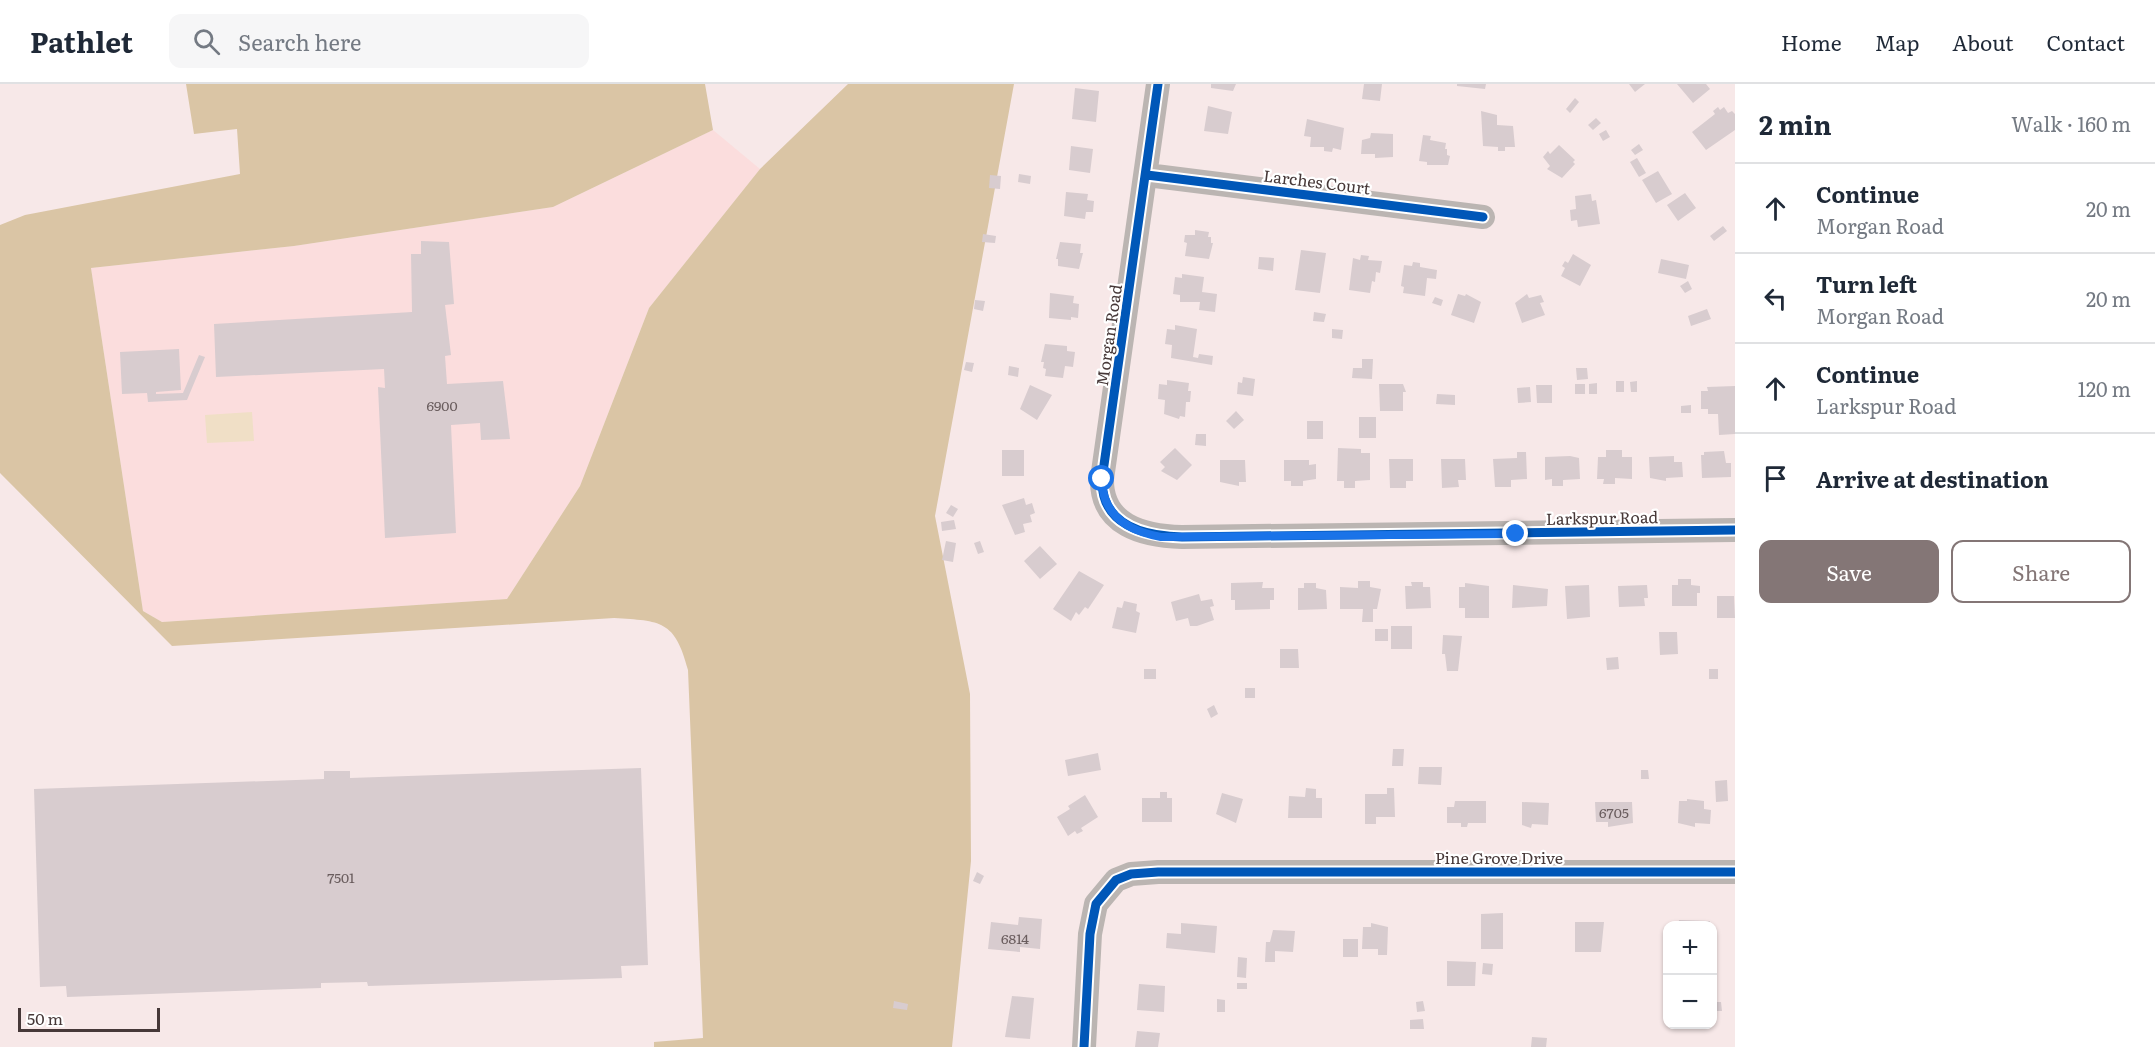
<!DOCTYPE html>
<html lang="en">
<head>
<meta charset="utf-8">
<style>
	:root { --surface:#fff; --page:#f6f6f7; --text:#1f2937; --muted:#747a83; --line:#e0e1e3; --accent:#847676 }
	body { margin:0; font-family:Literata,serif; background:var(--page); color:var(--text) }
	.controls { position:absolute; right:18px; bottom:18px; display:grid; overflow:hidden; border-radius:12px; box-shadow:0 2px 4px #0004 }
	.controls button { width:54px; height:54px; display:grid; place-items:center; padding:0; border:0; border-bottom:2px solid var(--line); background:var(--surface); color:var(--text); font:30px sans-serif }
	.scale { position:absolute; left:18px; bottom:15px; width:142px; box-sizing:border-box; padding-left:6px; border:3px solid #463838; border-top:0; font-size:16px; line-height:21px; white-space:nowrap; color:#463838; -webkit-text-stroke:4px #fff; paint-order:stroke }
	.stop { position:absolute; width:18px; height:18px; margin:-14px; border:4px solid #1a73e8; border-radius:50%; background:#fff }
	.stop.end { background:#1a73e8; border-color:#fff; box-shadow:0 2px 6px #0008 }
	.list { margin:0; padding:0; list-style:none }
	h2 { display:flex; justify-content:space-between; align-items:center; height:78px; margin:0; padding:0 24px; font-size:26px }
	h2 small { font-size:20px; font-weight:400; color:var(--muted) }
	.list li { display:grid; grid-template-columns:39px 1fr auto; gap:18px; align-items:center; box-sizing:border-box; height:90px; padding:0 24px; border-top:2px solid var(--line) }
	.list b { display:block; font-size:22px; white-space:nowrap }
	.list p { margin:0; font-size:20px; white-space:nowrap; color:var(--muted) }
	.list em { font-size:20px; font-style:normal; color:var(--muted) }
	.actions { display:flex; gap:12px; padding:18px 24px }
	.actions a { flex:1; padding:14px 0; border:2px solid var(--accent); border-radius:12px; text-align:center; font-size:21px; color:var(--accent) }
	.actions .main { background:var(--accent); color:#fff }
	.icon { flex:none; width:33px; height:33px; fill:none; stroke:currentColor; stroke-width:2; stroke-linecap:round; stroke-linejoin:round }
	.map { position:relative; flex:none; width:1735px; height:963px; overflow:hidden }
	header { display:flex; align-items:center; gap:36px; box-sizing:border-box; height:84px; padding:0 30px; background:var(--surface); border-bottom:2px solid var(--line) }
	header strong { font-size:28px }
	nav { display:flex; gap:33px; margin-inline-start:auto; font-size:21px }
	.search { width:420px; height:54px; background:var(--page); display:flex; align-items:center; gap:15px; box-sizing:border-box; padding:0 21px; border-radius:12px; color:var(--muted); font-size:22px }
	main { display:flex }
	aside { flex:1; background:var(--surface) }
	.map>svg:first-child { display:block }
</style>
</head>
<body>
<header>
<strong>Pathlet</strong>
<div class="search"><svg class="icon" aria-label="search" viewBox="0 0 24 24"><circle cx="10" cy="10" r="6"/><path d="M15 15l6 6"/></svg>Search here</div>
<nav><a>Home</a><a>Map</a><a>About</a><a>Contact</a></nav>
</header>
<main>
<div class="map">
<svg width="1735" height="963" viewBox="0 0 1735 963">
	<rect width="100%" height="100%" fill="#f7e8e8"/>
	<path fill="#fbdddd" d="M713 46 760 85 649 224 580 402 507 515 162 538 143 527 91 184 294 162 553 123Z"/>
	<path fill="#f0dfc6" d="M252 328 254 357 207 359 205 331Z"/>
	<path fill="#dac5a5" d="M186 0H705L713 46 553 123 294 162 91 184 143 527 162 538 507 515 580 402 649 224 760 85 848 0H1014L935 432 970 610 971 777 952 963H654V958L703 954 688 586C675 536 661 537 614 534L172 562 0 389V141L25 131 240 90 237 45 194 50Z"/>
	<path fill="#d8cccf" d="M1211 0H1236L1233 7 1211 4Z
		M1364 0H1382L1380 17 1362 15Z
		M1457 0H1486L1485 5 1457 2Z
		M1629 0H1645L1635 8Z
		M1677 0H1706L1710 5 1693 19Z
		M1075 4 1099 7 1096 38 1072 35Z
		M1575 14 1579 18 1570 29 1566 25Z
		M1208 22 1232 28 1228 50 1204 47Z
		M1718 23 1720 26 1724 23 1728 29 1732 27 1735 30V46L1706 66 1692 48 1715 30 1713 27Z
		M1481 27 1497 31V41L1513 42 1515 63H1505V67H1498V63L1483 62Z
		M1596 34 1601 39 1593 46 1588 41Z
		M1307 35 1344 44 1341 66 1333 64 1332 68 1324 67V63H1310L1311 53 1304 52Z
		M1606 46 1610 53 1603 57 1599 50Z
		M1371 49 1393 50V73L1375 74V70H1361L1362 56 1370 54Z
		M1423 51 1431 52 1430 56 1446 59 1445 65H1447V71L1450 72 1448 81H1427V78L1419 77Z
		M1639 60 1643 66 1635 71 1631 66Z
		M1559 61 1575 76 1573 78 1575 80 1562 94 1547 85 1550 82 1543 73 1548 67 1550 70Z
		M1071 62 1093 65 1090 89 1069 86Z
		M1637 74 1646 89 1639 93 1630 78Z
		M1658 87 1672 110 1656 119 1642 96Z
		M1019 90 1031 92 1030 100 1018 98Z
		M990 91 1001 92 1000 105 989 104Z
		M1066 108 1088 110 1087 116 1094 117 1093 128H1086L1085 135 1064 132Z
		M1685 109 1696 124 1678 137 1667 121Z
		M1591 110 1592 117 1596 116 1600 140 1578 143 1577 136 1571 137 1570 126 1576 125 1575 112Z
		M1723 142 1727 147 1714 157 1710 152Z
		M1195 146 1209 148 1208 153H1211V159H1213L1209 175 1185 172 1187 159 1184 158 1185 151H1195Z
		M983 150 996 152 995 159 982 158Z
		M421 157 449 158 454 220 445 221 451 271 445 272 447 300 503 297 510 355 481 356 480 339 451 341 456 449 385 454 378 303 385 304 384 285 216 293 214 240 412 228 411 170H421Z
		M1060 158 1081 160 1080 169H1083L1079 185 1058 182V175H1056Z
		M1301 166 1326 169 1320 209 1295 206Z
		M1573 170 1591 181 1580 202 1561 192 1565 184 1562 182 1565 177 1568 179Z
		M1361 171 1369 172 1368 176 1382 177 1380 189 1376 188 1375 198 1372 197 1370 209 1349 206 1353 174 1360 176Z
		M1259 173 1274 174 1273 187 1258 185Z
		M1661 175 1689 181 1686 195 1658 189Z
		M1413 178 1420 179V183L1437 186 1436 195 1427 194 1425 212 1403 209 1404 203 1401 202 1404 181 1412 182Z
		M1182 190 1204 193 1202 208 1217 210 1215 228 1199 226 1200 218H1180V211L1173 210 1175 193 1182 194Z
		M1688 197 1692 205 1685 209 1680 202Z
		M1050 209 1074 212 1073 219 1079 220 1078 234 1071 233V236L1049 234Z
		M1458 210 1465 212 1466 210 1481 218 1474 239 1451 231Z
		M1527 210 1529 214 1541 211 1544 218 1540 219 1545 231 1522 239 1515 219Z
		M1435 213 1443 216 1441 222 1432 219Z
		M975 216 985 217 983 227 974 225Z
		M1707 225 1711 235 1691 242 1688 232Z
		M1314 228 1326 230 1324 238 1313 237Z
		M1175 241 1197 245 1193 273 1198 274 1199 270 1213 272 1212 281 1171 274 1172 261 1165 260 1167 245 1175 246Z
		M1332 245 1343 246 1342 255 1332 254Z
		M1045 260 1067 262V267L1075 268 1073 283 1065 282 1063 294 1045 292 1046 285 1043 284 1044 278H1041Z
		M179 265 181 306 156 308V310L183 309 199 271 205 273 187 316 148 318 147 309 122 310 120 268Z
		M1362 275H1373L1372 295 1352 294 1353 284H1362Z
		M966 278 974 279 972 288 964 286Z
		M1009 282 1019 284 1018 293 1008 291Z
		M1576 284H1587L1588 295 1577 296Z
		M1243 293 1255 295 1253 312 1237 310 1238 298 1242 299Z
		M1167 296 1189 299 1188 307H1191L1190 318H1186L1185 333 1180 332 1179 335 1164 330 1165 316 1158 315 1159 300 1167 301Z
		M1616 297H1624V308H1616Z
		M1637 297V308H1631L1630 298Z
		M1597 299V310H1589V300Z
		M1379 300H1403L1406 308H1403V327H1380Z
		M1575 300H1585V310H1575Z
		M1030 301 1052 311 1037 336 1020 325Z
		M1536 301H1552V319H1537Z
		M1735 302V350L1719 351 1718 330H1708V325H1701V307H1708L1707 303Z
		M1530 303 1531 318 1518 319 1517 304Z
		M1437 310 1455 311V321L1436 320Z
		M1691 321V329H1681V322Z
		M1236 327 1244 336 1234 345 1226 337Z
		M1359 333H1376V354H1359Z
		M1307 337H1323V355H1307Z
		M1196 350H1206V362L1195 361Z
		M1175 364 1192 381 1177 396 1161 387 1165 383 1160 378Z
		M1338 364 1361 365V369H1370V396L1355 397V404H1344V397H1337Z
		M1002 366H1024V392H1002Z
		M1606 366H1622V373H1632V395L1615 394V400H1603L1604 395H1597L1598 373H1606Z
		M1724 367 1726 379H1731V393L1702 394 1701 371H1704V368Z
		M1517 368H1526L1527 395 1511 396V403H1495L1493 375 1517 374Z
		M1570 372 1579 374 1580 395 1563 396V402H1552V395L1545 396V373Z
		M1674 372V378H1682L1683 393 1666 394V397L1650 394 1649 373Z
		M1389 375H1413V397H1406V404H1390Z
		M1441 375H1465L1466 396H1458L1459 403 1442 404Z
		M1220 376H1245L1246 398H1239V402L1220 398Z
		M1284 376H1309V381L1316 380V395L1303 397V402H1291V397H1284Z
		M1024 414 1026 421 1032 419 1035 429 1030 431 1032 438 1023 440 1025 448 1015 451 1002 421Z
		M951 421 958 425 953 433 946 429Z
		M954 436 956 445 942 447 941 438Z
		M946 457 956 459 953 478 942 476Z
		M980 457 984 468 978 470 974 459Z
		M1040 462 1057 480 1040 495 1024 477Z
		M1079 487 1104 501 1088 525 1085 523 1079 531 1076 528 1071 537 1053 525Z
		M1678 495H1691V501L1700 502V509H1697V522H1672V501H1678Z
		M1358 497H1370V503L1381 505 1377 525H1373V538H1362L1363 525H1340V503L1358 504Z
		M1263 498 1262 504H1274V516H1270V525L1235 526V516H1231V499Z
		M1411 498H1423V503H1430L1431 524 1406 525 1405 502H1412Z
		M1304 499H1316V504L1326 506 1327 525 1298 526V504H1304Z
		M1465 499 1489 502V534H1465V524H1459V503H1465Z
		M1513 501 1548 505 1547 522 1512 524Z
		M1589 501 1590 533 1567 535 1565 502Z
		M1647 501 1648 514H1644L1645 522 1619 523 1618 502Z
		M1199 510 1201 517 1212 515 1214 522 1210 523 1214 536 1197 542H1190L1188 534 1176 537 1171 518Z
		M1717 512H1734L1735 534H1717Z
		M1124 517 1137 520 1136 527 1140 529 1136 549 1112 544 1117 523 1122 524Z
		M1391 542H1412V565H1391Z
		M1375 545H1388V557H1375Z
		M1659 548H1677L1678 570 1660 571Z
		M1443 551 1462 552 1458 587H1447L1445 570H1442Z
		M1280 565H1298L1299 584H1280Z
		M1618 573 1619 585 1607 586 1606 574Z
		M1144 585H1156V595H1144Z
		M1709 585H1718V595H1709Z
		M1245 604H1255V614H1245Z
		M1214 621 1218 630 1211 634 1207 625Z
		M1393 665H1404L1403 682H1392Z
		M1098 669 1101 686 1068 692 1065 676Z
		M1419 683H1442L1441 701 1418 700Z
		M641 684 648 881 621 882 622 894 368 902 367 898 321 899V904L67 913 66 902 40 903 34 705 324 695V687H350V694Z
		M1641 686H1648L1649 695H1641Z
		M1727 696 1728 717 1716 718 1715 697Z
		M1306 704 1316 705V714H1322V734H1288L1289 712 1305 713Z
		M1387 704H1394L1395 733H1376V740H1365V710H1387Z
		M1160 708H1167V714H1172V738H1142V714H1160Z
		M1222 709 1243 715 1236 739 1216 730Z
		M1085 711 1098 733 1081 744 1083 747 1077 750 1075 747 1068 752 1057 733 1070 725 1068 722Z
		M1687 715 1704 717V725L1711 726 1710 740 1695 739V743L1678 739 1679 717H1687Z
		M1455 717H1486V739H1468L1467 743H1461V739H1447V723H1454Z
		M1522 718 1549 719 1548 741 1532 740 1531 744 1522 741Z
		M1595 718H1632L1633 739 1608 743V738H1596Z
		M977 788 984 792 980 800 973 797Z
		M1503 829V865H1481V830Z
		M1019 833 1042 835 1040 865 1020 863V868L988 865 991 838 1018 841Z
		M1679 836 1710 837 1709 842H1678Z
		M1575 838H1604L1601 868H1575Z
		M1181 839 1217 842 1215 869 1166 864 1167 849 1181 850Z
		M1371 839 1388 843 1387 871H1378V865H1362L1363 843H1371Z
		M1273 846 1295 847 1293 868 1275 867V878H1265L1266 858H1270Z
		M1343 855H1358V873H1343Z
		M1238 873 1247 874 1246 894 1237 893Z
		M1447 877 1476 878 1475 902H1447Z
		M1483 879 1493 880 1492 891 1482 890Z
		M1237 899H1247V905H1237Z
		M1139 900 1165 902 1164 928 1137 926Z
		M1012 912 1034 914 1030 955 1005 953Z
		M1217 915 1225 916V928H1217Z
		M894 917 908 920 907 926 893 924Z
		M1423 917 1425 927 1417 928 1416 918Z
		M1714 918H1721L1722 927H1714Z
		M1423 935 1424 945H1410V936Z
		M1137 947 1160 949 1158 963H1135Z
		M1532 953 1547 954 1546 963H1531Z"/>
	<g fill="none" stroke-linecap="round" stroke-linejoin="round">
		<path stroke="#bbb5b2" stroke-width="24" d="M1158 0 1102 395C1101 441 1143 452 1182 453L1735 446
			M1147 91 1483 133
			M1084 963 1090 850 1096 820 1116 796 1131 790 1158 788H1735"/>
		<defs>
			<path id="cycleway" d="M1158 0 1102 395C1101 441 1143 452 1182 453L1735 446
				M1147 91 1483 133
				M1084 963 1090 850 1096 820 1116 796 1131 790 1158 788H1735"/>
		</defs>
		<use href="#cycleway" stroke="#fff" stroke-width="13"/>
		<use href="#cycleway" stroke="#0057b8" stroke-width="9"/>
	</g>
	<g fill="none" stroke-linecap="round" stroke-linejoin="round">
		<path stroke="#1a73e8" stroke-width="8" d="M1102 395C1102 431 1128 447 1161 453L1516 450"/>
	</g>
	<g text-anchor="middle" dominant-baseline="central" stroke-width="4.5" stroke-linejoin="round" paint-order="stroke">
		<g font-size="14" fill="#6a5d5e">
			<text x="442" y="321">6900</text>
			<text x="1614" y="728">6705</text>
			<text x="341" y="793">7501</text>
			<text x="1015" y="854">6814</text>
		</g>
		<g font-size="16" fill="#463838" stroke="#fff">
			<text transform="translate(1317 97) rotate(7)">Larches Court</text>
			<text transform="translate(1108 251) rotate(-82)">Morgan Road</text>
			<text transform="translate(1602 433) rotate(-1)">Larkspur Road</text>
			<text x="1499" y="773">Pine Grove Drive</text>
		</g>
	</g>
</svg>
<div class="controls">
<button>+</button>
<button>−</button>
</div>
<div class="scale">50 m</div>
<div class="stop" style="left:1102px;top:395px"></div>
<div class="stop end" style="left:1516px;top:450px"></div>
</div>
<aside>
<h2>2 min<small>Walk · 160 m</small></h2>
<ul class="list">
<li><svg class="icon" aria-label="ahead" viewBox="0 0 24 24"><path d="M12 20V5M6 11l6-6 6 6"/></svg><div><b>Continue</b><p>Morgan Road</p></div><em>20 m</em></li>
<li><svg class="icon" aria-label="left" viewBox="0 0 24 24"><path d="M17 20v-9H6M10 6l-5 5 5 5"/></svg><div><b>Turn left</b><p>Morgan Road</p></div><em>20 m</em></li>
<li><svg class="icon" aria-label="ahead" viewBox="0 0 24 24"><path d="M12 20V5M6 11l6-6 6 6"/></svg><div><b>Continue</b><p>Larkspur Road</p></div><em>120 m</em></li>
<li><svg class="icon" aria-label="arrive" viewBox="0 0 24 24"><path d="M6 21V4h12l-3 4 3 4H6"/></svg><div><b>Arrive at destination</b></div></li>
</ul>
<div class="actions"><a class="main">Save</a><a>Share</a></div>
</aside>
</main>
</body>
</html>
